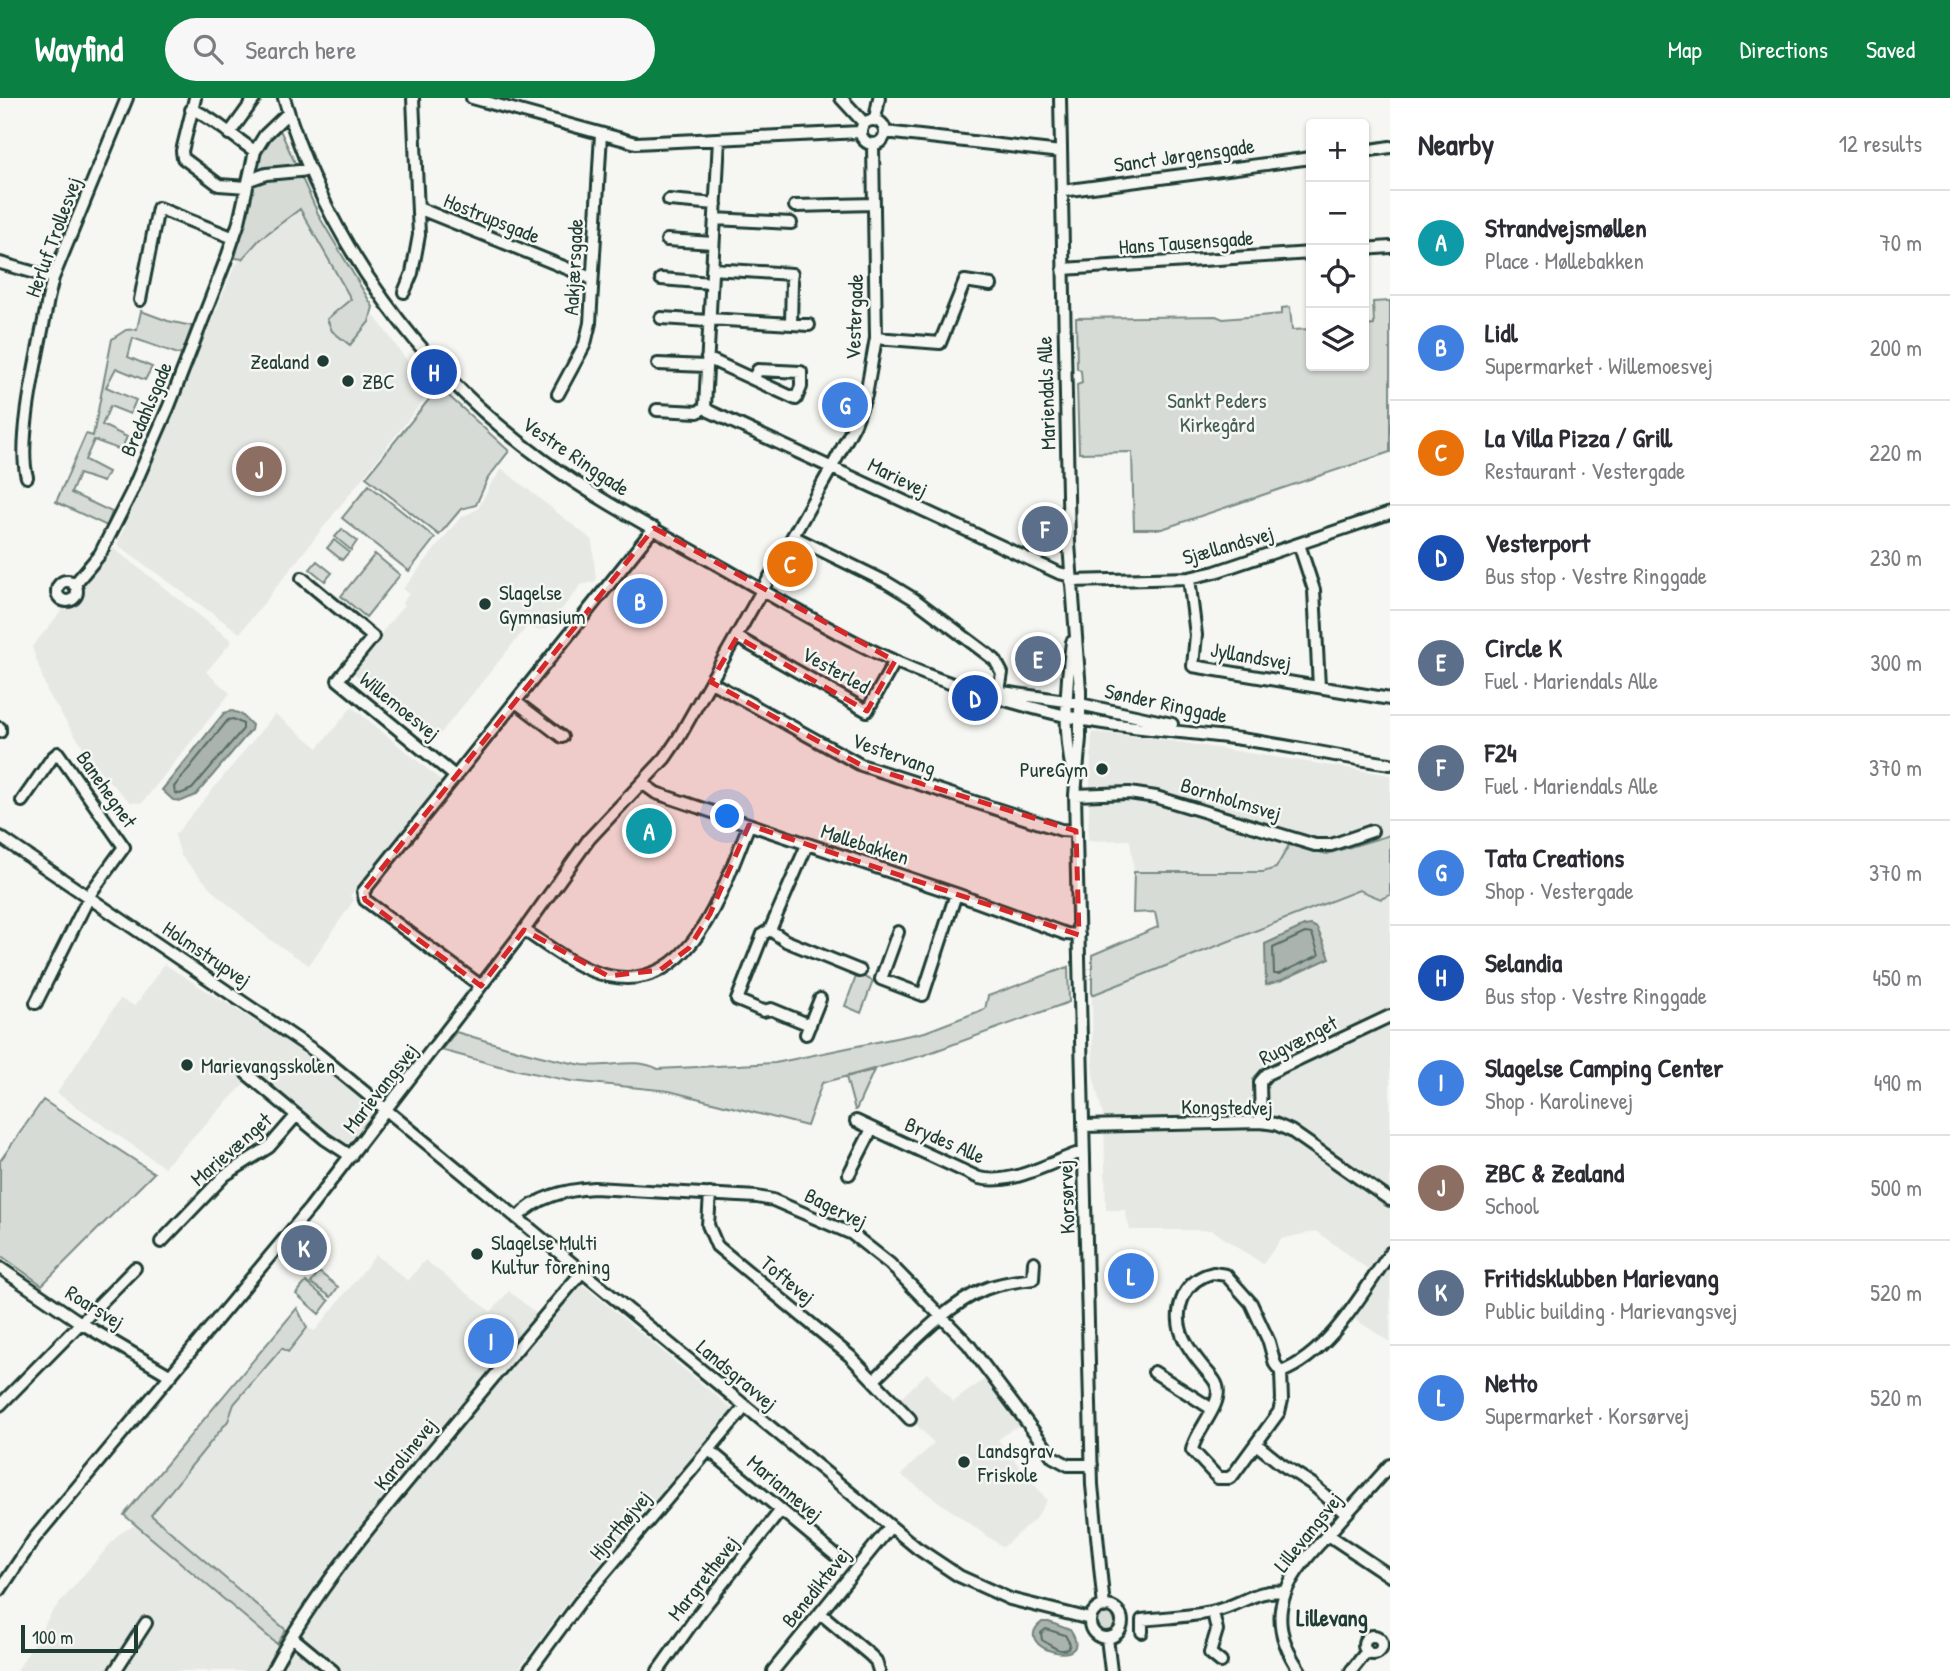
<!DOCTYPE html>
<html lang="en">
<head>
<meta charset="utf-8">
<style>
	:root { --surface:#fff; --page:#f7f7f7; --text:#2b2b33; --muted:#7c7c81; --line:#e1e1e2; --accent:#0b8043 }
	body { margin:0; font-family:"Patrick Hand",sans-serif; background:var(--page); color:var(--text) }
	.controls { position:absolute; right:21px; top:21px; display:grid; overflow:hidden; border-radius:7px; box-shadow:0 2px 5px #0004 }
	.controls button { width:63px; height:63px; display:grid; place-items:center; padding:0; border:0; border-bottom:2px solid var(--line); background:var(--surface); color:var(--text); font:35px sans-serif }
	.scale { position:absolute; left:21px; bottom:18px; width:117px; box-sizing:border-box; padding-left:7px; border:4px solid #1f3d34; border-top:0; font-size:19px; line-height:24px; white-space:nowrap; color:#1f3d34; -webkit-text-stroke:5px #f6f6f2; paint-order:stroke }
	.you { position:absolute; left:728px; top:719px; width:24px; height:24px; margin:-18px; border:5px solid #fff; border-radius:50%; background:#1a73e8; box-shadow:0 0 0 10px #1a73e833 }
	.badge { display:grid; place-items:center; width:46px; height:46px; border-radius:50%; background:var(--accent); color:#fff; font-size:23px; font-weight:700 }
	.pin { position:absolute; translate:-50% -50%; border:4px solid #fff; box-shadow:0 2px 7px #0006 }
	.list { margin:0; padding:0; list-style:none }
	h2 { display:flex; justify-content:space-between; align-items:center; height:91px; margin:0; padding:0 28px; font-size:30px }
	h2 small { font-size:23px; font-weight:400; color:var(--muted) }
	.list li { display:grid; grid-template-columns:46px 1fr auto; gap:21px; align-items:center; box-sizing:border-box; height:105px; padding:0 28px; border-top:2px solid var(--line) }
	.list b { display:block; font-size:26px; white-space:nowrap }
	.list p { margin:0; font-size:23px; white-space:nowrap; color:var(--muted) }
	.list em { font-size:23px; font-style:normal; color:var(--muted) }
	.icon { flex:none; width:38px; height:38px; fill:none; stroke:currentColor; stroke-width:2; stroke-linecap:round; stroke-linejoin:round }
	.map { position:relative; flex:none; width:1390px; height:1573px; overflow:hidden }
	header { display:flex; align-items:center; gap:42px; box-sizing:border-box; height:98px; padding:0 35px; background:var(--accent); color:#fff }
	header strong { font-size:33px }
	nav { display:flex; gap:38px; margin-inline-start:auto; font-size:24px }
	.search { width:490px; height:63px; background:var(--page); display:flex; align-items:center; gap:18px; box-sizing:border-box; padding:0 24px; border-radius:38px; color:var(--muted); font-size:26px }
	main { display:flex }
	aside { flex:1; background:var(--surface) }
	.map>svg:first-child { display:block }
</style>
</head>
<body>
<header>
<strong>Wayfind</strong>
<div class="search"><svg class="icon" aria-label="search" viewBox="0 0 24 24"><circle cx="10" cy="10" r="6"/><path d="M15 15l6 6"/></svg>Search here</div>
<nav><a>Map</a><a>Directions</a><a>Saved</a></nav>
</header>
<main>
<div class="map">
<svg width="1390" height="1573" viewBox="0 0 1390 1573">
	<rect width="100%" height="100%" fill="#f6f6f2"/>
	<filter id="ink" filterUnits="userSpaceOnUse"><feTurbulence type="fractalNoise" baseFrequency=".0143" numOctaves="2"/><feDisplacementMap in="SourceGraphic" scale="14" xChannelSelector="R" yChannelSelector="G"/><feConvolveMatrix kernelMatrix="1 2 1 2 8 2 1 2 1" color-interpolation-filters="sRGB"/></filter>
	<g filter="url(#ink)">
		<path fill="#e6e8e4" d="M310 105 363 202 410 267 427 286 430 294 240 535 117 447 234 170 254 142 291 113Z
			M502 371 592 442 596 483 581 487 546 531 537 532 529 526 435 642 351 573 404 507 402 505 409 496 403 491 460 420 478 411 491 386Z
			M113 450 232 543 206 574 230 595 142 705 130 704 103 677 74 636 48 595 32 549Z
			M352 609 442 683 350 798 354 802 309 867 269 841 216 796 181 758 175 737 275 616 318 650Z
			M1092 634 1152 640 1390 677V737L1327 756 1290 747 1276 771 1263 774H1134L1130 742 1088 743Z
			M1359 792 1381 801 1390 797V1244L1342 1213 1369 1172 1316 1133 1281 1141 1263 1166 1212 1132H1130L1125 1112H1106L1104 1021 1093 977 1092 897Z
			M164 866 307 956 371 1010 372 1017 369 1024 354 1044 343 1046 329 1038 252 978 164 1069 57 995 120 901 135 908Z
			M376 1157 408 1183 425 1162 491 1214 509 1193 538 1217 571 1177 733 1312 575 1495 517 1573H17L52 1514 119 1436 151 1418 227 1323 234 1306 282 1249 288 1254 307 1230 315 1233Z
			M927 1275 953 1304 986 1280 1022 1329 1012 1331 998 1342 1047 1402 1036 1420 1003 1449 901 1377 934 1345 912 1322 915 1319 900 1301Z"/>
		<path fill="#d6dbd6" stroke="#7a8c85" stroke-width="2" d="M279 33 281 34 320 120 373 209 369 224 350 247 332 233 327 221 351 201 300 111 260 141 242 161 235 160 259 61 266 46Z
			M1390 203V354L1162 431H1134L1132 354 1079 355 1077 287 1082 285 1081 273 1077 270 1076 220 1216 218 1223 221 1282 216V210L1290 209 1292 232 1311 231V268H1364V228L1374 227 1373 204Z
			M141 213 168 223 192 228 183 254 178 256 133 240 128 259 152 269 145 282 116 270 106 289 136 302 130 316 110 308 102 327 127 339 121 352 94 342 85 362 108 374 103 384 79 376 71 395 112 414 107 428 56 404 86 336 93 338 112 241 126 232 137 231Z
			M439 289 509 353 488 380 476 407 461 411 439 437 366 379Z
			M369 387 435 440 409 473 342 420Z
			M342 431 357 443 351 452 335 439Z
			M334 442 349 454 342 462 327 450Z
			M375 456 400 477 366 519 341 498Z
			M317 463 332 475 325 483 310 471Z
			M1390 737V797L1381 801 1359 792 1092 897V857L1158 829 1155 814 1133 815 1134 774H1263L1276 770 1289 747 1327 756Z
			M1068 869 1069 904 924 957 822 985 807 1028 669 993 571 983 499 968 441 952 456 934C498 946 540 960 583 967 608 970 635 959 658 971L775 965 925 934 985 911 988 898Z
			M857 876 873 883 861 915 845 908Z
			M874 972 856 1012H855L846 979Z
			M43 1002 154 1075 42 1187 0 1157V1063Z
			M319 1174 338 1189 331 1199 311 1185Z
			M306 1184 329 1203 319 1216 296 1196Z
			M297 1210 307 1230 288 1254 282 1250 234 1306 228 1323 151 1417 286 1532 277 1546 124 1417Z
			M1095 1525a10 10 0 1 1 20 0a10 10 0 1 1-20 0Z"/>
		<path fill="#aab3ae" stroke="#72847d" stroke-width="2" d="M232 613 241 616 252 627 251 632 196 697 182 703 173 702 162 692 224 615Z
			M1311 827 1317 830 1330 860 1282 882 1266 887 1265 846 1304 828Z
			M1042 1524H1049L1070 1532C1098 1573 1007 1551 1042 1524Z"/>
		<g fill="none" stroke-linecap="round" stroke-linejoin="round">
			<path stroke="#576c65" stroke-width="2" d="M233 621 243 626V631L192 691 180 696 175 695 174 689 228 622Z
				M1305 835 1312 836 1319 857 1279 876H1274L1273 850Z
				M1046 1531 1065 1537 1070 1546 1068 1551C1058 1555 1051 1547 1042 1542L1041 1535Z"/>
			<defs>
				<path id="minor" d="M195 0 182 53 183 60 219 87 247 89
					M284 0C326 144 422 274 543 362 600 404 664 436 725 471 802 515 880 564 965 590 1004 602 1044 614 1084 622 1136 631 1189 634 1241 641 1291 648 1340 659 1390 666
					M472 0 636 45 860 34
					M841 0 864 25
					M1060 0 1069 446 1080 592V640L1075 697 1092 1387 1104 1509
					M191 12C203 12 241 45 255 53
					M875 21 879 0
					M861 34a12 12 0 1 1 24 0a12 12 0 1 1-24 0Z
					M885 34 1061 54
					M229 36 255 0
					M719 41 705 309 709 313 1059 475 1071 478
					M1364 53 1390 49
					M249 82 266 76 310 72
					M1062 93 1311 60
					M669 102 716 106
					M795 108 874 106
					M418 110 591 180
					M715 121 791 125
					M667 142 713 145
					M1364 151 1390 149
					M0 165 53 180
					M712 171 792 176
					M1063 171 1311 155
					M661 181 711 185
					M404 194 412 175 419 137 413 0
					M140 202 158 110 234 140
					M661 220 709 223
					M709 221 809 227
					M791 226 792 183
					M876 240 940 245 965 183 991 187
					M707 260 796 301 801 289V274L758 272 753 281
					M658 266 706 268
					M558 296 585 246 590 225 601 36
					M657 312 698 314 705 309
					M27 379C16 341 41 243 48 201L53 180 127 0
					M794 439 886 484 914 501 995 562 1002 575 998 599
					M1299 446 1314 492 1319 589
					M302 480 373 539 338 582 456 679
					M1189 480 1196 537 1193 568 1390 601
					M1071 483 1189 480 1215 474 1390 415
					M57 493a10 10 0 1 1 20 0a10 10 0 1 1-20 0Z
					M74 487 100 456 131 395 169 308 227 159 239 124 255 53 265 37 288 15
					M737 539 867 613 895 563
					M1072 544C1066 588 1063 633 1073 677
					M711 584 861 667 1061 732 1076 733
					M1002 594 1066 603 1172 626
					M516 604 562 639
					M0 630V634
					M642 685 656 695 956 796 1066 836 1079 837
					M1075 697 1129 695 1156 699 1315 747H1331L1372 733
					M22 703 52 660 58 655 124 749 92 793 36 905
					M0 739 316 954 917 1450 959 1478 1010 1501 1090 1521
					M524 832C549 849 579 872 609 878 694 896 724 786 749 727
					M770 832 807 747
					M898 834 881 881 923 897 956 796
					M481 888 365 802 363 794 654 430
					M810 927 771 911 763 913 737 902 763 836 770 832 786 843 860 873
					M806 936 820 901
					M247 976 325 1041 351 1058
					M856 1023 979 1080C1012 1087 1045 1067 1076 1056H1084
					M1261 1024 1260 984 1267 976 1390 918
					M1084 1028 1261 1024 1275 1026 1291 1033 1390 1102
					M849 1076 872 1031
					M710 1096 708 1127 717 1148 850 1258 910 1321
					M517 1120C537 1098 566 1092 594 1090L757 1099 773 1102 852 1136 890 1166 968 1246 1053 1359 1068 1367H1092
					M161 1144 225 1077 269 1049 296 1018
					M0 1170 81 1225 171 1278
					M1213 1175 1226 1177 1251 1205 1269 1244 1275 1266 1281 1274 1282 1302 1279 1314 1233 1377 1229 1380H1218L1192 1352C1195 1333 1223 1307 1217 1288 1215 1281 1208 1275 1204 1270 1186 1248 1170 1227 1184 1197 1190 1185 1200 1178 1213 1175Z
					M1154 1274 1212 1311
					M1281 1274C1329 1256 1362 1195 1390 1155
					M874 1282C906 1252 944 1208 985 1191 1000 1185 1017 1183 1033 1181L1034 1164
					M0 1307 135 1170
					M1256 1346 1281 1366 1312 1386 1346 1416
					M709 1352 835 1457
					M1327 1436 1390 1478
					M0 1492 34 1441 310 1110 524 832 589 741 665 660 678 641 832 369 855 326 866 297 876 240 873 46
					M1090 1524a16 16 0 1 1 32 0a16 16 0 1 1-32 0Z
					M1213 1514 1217 1532 1210 1555 1221 1564
					M820 1515 870 1557 876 1563 879 1573
					M1142 1534V1522C1166 1519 1192 1519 1215 1513 1241 1507 1258 1490 1284 1494
					M1364 1547a9 9 0 1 1 18 0a9 9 0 1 1-18 0Z
					M292 1539 333 1573
					M1107 1540 1111 1573
					M115 1573 146 1525
					M272 1573C313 1496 369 1429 425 1362 477 1299 529 1236 582 1174
					M529 1573 579 1505 745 1309
					M658 1573 700 1514 781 1412
					M773 1573 890 1429
					M1300 1573C1258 1513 1290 1477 1332 1432 1351 1410 1371 1389 1390 1367
					M1351 1573 1367 1553"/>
			</defs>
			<use href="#minor" stroke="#1f3d34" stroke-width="16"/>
			<use href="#minor" stroke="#f6f6f2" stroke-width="10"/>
		</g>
	</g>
	<path fill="#d62828" fill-opacity="0.2" stroke="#d62828" stroke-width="5" stroke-dasharray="14 9" stroke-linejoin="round" d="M654 430 895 563 867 613 737 539 711 584 861 667 1076 733 1079 837 749 727 710 816 689 850 660 872 608 878 524 832 481 888 365 802 363 794Z"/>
	<g fill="#1f3d34" stroke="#f6f6f2" stroke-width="2.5">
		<circle cx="323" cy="263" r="7"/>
		<circle cx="348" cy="283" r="7"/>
		<circle cx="485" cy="506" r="7"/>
		<circle cx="1102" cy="671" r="7"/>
		<circle cx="187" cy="967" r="7"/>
		<circle cx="477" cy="1156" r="7"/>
		<circle cx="964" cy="1364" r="7"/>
	</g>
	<g text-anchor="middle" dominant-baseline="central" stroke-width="5" stroke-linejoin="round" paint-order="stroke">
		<g font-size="21" fill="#1f3d34" stroke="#f6f6f2">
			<text transform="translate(1184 57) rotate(-8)">Sanct Jørgensgade</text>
			<text transform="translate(492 120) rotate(22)">Hostrupsgade</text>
			<text transform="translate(53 139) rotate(-70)">Herluf Trollesvej</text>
			<text transform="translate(1186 144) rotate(-4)">Hans Tausensgade</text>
			<text transform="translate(573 169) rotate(-87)">Aakjærsgade</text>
			<text transform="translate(854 219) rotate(-88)">Vestergade</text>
			<text transform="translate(1046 295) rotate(-92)">Mariendals Alle</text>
			<text transform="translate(146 311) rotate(-67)">Bredahlsgade</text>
			<text transform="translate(576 358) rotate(34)">Vestre Ringgade</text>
			<text transform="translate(898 379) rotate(26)">Marievej</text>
			<text transform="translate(1228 447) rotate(-16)">Sjællandsvej</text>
			<text transform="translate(1251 558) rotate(10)">Jyllandsvej</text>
			<text transform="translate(836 572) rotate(29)">Vesterled</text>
			<text transform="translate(1166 605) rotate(12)">Sønder Ringgade</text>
			<text transform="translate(400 608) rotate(39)">Willemoesvej</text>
			<text transform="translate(894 656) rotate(20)">Vestervang</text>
			<text transform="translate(107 691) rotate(55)">Banehegnet</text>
			<text transform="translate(1231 701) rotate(17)">Bornholmsvej</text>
			<text transform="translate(865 746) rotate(18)">Møllebakken</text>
			<text transform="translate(207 856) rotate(34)">Holmstrupvej</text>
			<text transform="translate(1298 942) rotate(-27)">Rugvænget</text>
			<text transform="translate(380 990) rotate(-52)">Marievangsvej</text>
			<text transform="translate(1227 1009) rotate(1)">Kongstedvej</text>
			<text transform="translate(945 1042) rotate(24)">Brydes Alle</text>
			<text transform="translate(231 1051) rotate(-41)">Marievænget</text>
			<text transform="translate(1066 1099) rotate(-92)">Korsørvej</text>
			<text transform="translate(836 1110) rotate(26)">Bagervej</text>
			<text transform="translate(788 1182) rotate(40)">Toftevej</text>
			<text transform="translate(95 1209) rotate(32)">Roarsvej</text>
			<text transform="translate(737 1277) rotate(40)">Landsgravvej</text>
			<text transform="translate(405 1356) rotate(-51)">Karolinevej</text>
			<text transform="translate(785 1390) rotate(40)">Mariannevej</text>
			<text transform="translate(620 1427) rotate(-50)">Hjorthøjvej</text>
			<text transform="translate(1308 1434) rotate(-51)">Lillevangsvej</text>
			<text transform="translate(703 1480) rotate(-52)">Margrethevej</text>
			<text transform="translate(816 1489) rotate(-51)">Benediktevej</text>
		</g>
		<g font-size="21" fill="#1f3d34" stroke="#f6f6f2" text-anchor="start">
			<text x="309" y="263" text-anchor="end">Zealand</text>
			<text x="362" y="283">ZBC</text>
			<text x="499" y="494">Slagelse<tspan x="499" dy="24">Gymnasium</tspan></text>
			<text x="1088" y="671" text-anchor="end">PureGym</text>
			<text x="201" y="967">Marievangsskolen</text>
			<text x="491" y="1144">Slagelse Multi<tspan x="491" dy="24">Kultur forening</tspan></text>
			<text x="978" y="1352">Landsgrav<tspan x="978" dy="24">Friskole</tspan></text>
		</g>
		<g font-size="21" fill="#445d54" stroke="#f6f6f2">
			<text x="1217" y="302">Sankt Peders<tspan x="1217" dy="24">Kirkegård</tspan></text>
		</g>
		<g font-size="23" font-weight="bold" fill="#1f3d34" stroke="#f6f6f2">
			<text x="1332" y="1519">Lillevang</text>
		</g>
	</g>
</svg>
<div class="controls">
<button>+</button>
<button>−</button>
<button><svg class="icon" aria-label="locate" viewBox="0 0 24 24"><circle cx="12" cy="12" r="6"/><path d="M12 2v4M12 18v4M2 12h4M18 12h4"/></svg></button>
<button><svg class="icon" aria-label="layers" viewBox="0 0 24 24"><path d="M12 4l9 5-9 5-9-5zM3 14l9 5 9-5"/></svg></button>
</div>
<div class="scale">100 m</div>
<div class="you"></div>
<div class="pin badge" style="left:649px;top:733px;background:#0f9aa8">A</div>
<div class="pin badge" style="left:640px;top:503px;background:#3f7fe0">B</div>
<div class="pin badge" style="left:790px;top:466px;background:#e8710a">C</div>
<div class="pin badge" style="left:975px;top:600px;background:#1a4fb4">D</div>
<div class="pin badge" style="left:1038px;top:561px;background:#5c6f8a">E</div>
<div class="pin badge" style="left:1045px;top:431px;background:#5c6f8a">F</div>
<div class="pin badge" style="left:845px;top:307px;background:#3f7fe0">G</div>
<div class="pin badge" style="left:434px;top:274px;background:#1a4fb4">H</div>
<div class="pin badge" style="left:491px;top:1243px;background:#3f7fe0">I</div>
<div class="pin badge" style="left:259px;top:371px;background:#8d6e63">J</div>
<div class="pin badge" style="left:304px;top:1150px;background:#5c6f8a">K</div>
<div class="pin badge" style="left:1131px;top:1178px;background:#3f7fe0">L</div>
</div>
<aside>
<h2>Nearby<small>12 results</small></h2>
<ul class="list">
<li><span class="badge" style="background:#0f9aa8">A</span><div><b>Strandvejsmøllen</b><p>Place · Møllebakken</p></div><em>70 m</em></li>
<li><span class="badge" style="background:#3f7fe0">B</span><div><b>Lidl</b><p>Supermarket · Willemoesvej</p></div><em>200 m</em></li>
<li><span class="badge" style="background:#e8710a">C</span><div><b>La Villa Pizza / Grill</b><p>Restaurant · Vestergade</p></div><em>220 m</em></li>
<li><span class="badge" style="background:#1a4fb4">D</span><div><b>Vesterport</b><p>Bus stop · Vestre Ringgade</p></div><em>230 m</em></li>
<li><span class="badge" style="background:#5c6f8a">E</span><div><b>Circle K</b><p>Fuel · Mariendals Alle</p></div><em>300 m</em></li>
<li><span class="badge" style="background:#5c6f8a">F</span><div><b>F24</b><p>Fuel · Mariendals Alle</p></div><em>370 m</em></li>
<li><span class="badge" style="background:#3f7fe0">G</span><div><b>Tata Creations</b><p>Shop · Vestergade</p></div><em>370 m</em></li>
<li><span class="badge" style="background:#1a4fb4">H</span><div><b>Selandia</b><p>Bus stop · Vestre Ringgade</p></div><em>450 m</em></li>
<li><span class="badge" style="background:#3f7fe0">I</span><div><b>Slagelse Camping Center</b><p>Shop · Karolinevej</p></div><em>490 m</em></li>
<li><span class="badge" style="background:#8d6e63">J</span><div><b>ZBC &amp; Zealand</b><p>School</p></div><em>500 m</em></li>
<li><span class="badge" style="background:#5c6f8a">K</span><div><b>Fritidsklubben Marievang</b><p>Public building · Marievangsvej</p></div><em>520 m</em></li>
<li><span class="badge" style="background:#3f7fe0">L</span><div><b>Netto</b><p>Supermarket · Korsørvej</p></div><em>520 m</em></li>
</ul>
</aside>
</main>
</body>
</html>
